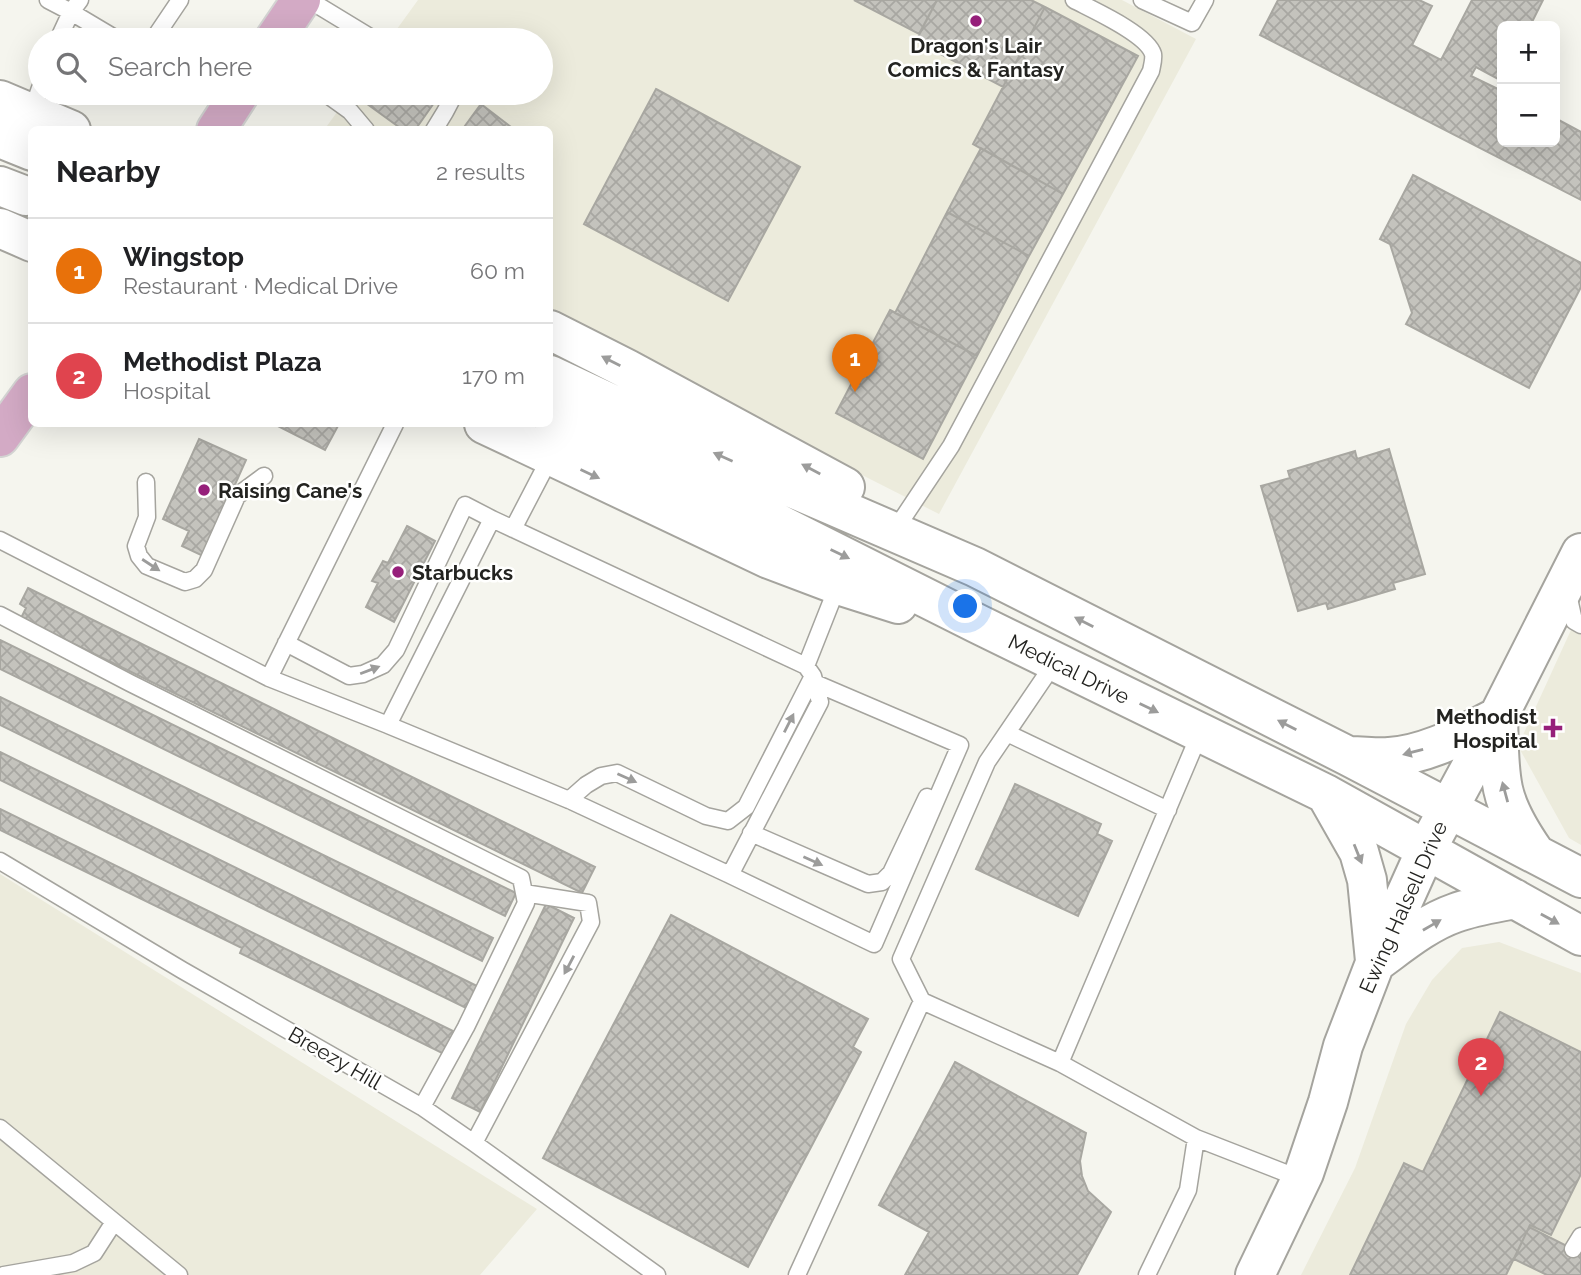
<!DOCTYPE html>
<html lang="en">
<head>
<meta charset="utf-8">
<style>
	:root { --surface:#fff; --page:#f2f2f2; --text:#202124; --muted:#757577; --line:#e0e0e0; --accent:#961f7a }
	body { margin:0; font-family:Raleway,sans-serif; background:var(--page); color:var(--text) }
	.controls { position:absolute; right:21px; top:21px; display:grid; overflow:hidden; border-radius:10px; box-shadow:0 7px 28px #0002 }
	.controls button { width:63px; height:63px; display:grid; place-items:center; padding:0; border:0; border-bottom:2px solid var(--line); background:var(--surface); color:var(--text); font:35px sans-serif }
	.you { position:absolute; left:966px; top:607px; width:24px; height:24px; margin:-18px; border:5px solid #fff; border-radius:50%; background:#1a73e8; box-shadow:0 0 0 10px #1a73e833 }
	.badge { display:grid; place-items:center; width:46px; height:46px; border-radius:50%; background:var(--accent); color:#fff; font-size:23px; font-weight:700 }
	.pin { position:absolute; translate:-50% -58px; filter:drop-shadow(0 2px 4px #0008) }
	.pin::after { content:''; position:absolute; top:37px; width:24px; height:21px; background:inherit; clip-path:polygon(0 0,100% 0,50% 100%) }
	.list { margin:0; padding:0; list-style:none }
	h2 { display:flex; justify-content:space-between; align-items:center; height:91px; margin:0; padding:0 28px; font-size:30px }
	h2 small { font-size:23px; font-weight:400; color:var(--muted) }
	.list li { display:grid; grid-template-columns:46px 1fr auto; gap:21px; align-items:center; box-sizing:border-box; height:105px; padding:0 28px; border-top:2px solid var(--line) }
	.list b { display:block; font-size:26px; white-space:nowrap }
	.list p { margin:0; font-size:23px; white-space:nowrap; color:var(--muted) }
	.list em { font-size:23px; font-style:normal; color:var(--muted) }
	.icon { flex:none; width:38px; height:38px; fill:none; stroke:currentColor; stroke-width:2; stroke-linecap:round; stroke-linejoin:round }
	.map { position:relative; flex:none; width:1581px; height:1275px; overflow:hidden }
	.search { position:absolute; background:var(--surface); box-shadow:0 7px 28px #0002; left:28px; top:28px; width:525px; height:77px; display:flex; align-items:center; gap:18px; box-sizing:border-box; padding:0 24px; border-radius:38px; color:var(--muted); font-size:26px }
	.panel { position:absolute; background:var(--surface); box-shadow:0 7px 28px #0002; left:28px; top:126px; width:525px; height:301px; border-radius:10px }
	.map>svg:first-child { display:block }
</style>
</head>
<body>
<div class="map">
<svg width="1581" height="1275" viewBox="0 0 1581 1275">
	<defs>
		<pattern id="building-cross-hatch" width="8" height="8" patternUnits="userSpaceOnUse" patternTransform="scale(1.75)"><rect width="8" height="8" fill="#c4c3bd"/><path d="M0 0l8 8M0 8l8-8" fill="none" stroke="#a8a7a2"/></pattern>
	</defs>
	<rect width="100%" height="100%" fill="#f5f5ee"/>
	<path fill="#ecebdc" d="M418 0H1122L1196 39 939 514 550 317V130H324L351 93H541V40H389Z
		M1581 608V845L1569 838 1518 746Z
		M0 874 537 1209 480 1275H0Z
		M1499 942 1581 973V1275H1301L1355 1168 1406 1024 1432 980 1462 948Z"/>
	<path fill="url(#building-cross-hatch)" stroke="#a8a7a1" stroke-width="2" d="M854 0H937L919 34Z
		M937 0H1031L1045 7 1003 87 916 41Z
		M1278 0H1419L1432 6 1412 45 1441 60 1472 0H1543L1530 26H1502V81L1476 67 1471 76 1502 91V142H1555V118L1581 132V200L1260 35Z
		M1045 7 1138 56 1063 194 973 144Z
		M656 89 800 167 728 301 584 224Z
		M363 93H426L436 100 415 130H403L359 98Z
		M481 104 515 130H462Z
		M981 148 1063 194 1029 256 947 212Z
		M1413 175 1581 263V287L1529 388 1406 324 1412 313 1390 244 1380 239Z
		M947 212 1029 256 977 356 895 313Z
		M890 310 977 356 923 459 836 413Z
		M274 424H339L325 450Z
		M199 439 246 460 203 556 182 546 189 531 163 519Z
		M1389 449 1425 574 1393 583 1395 589 1328 609 1326 603 1298 611 1261 486 1290 478 1288 471 1355 451 1357 459Z
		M407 526 435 541 394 622 366 607 378 583 372 581 383 561 388 563Z
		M28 588 595 867 582 893 21 618 26 608 20 604Z
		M0 640 516 893 505 916 0 669Z
		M0 697 493 938 482 961 0 725Z
		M0 752 477 986 466 1008 0 780Z
		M1015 784 1101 824 1097 834 1112 841 1078 916 976 869Z
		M0 809 455 1032 444 1054 240 953 242 948 0 830Z
		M546 904 574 918 480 1112 452 1098Z
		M671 915 868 1019 853 1047 861 1052 748 1267 543 1158Z
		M1500 1012 1581 1052V1174L1551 1235 1530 1225 1506 1275H1350L1404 1163 1423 1172Z
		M955 1062 1086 1133 1080 1161 1082 1176 1088 1191 1111 1212 1077 1275H905L929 1232 879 1205Z
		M1529 1227 1581 1253V1275H1547L1514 1259Z"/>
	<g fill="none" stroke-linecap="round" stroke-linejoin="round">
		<defs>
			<path id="service" d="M48 0 71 12 118 40
				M309 0 375 40
				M1142 0 1192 23 1205 0
				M58 40 71 12 80 0
				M153 40 180 0
				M325 93 350 111 366 130
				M31 114 40 88
				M434 130 445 112 455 93
				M146 482 147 517 136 546 139 556 147 566 185 582 195 579 204 570 237 496 264 476
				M492 519 806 666 813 676 820 702 730 875 569 800 388 725Z
				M901 521 951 446 1151 71C1152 66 1154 59 1153 54 1147 34 1093 10 1074 0
				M513 529 551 456
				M0 540 269 678 388 725
				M1570 603 1574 621 1581 625
				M0 615 130 683 521 878 526 903 466 1027 422 1107
				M286 643 349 676 363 674 383 665 396 650 465 505 492 519
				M806 666 838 585
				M269 678 395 424
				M1007 733 1168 810
				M569 800 586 785 601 776 617 773 706 816 728 821 746 807 813 676
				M751 833 868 884 882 882 891 873 927 797
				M0 861 182 970 422 1107 474 1143 657 1275
				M730 875 874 944 960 745 815 683
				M922 1001 901 959 987 762 1055 662
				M1060 1063 1196 1138
				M0 1128 179 1275
				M474 1143 591 922 588 903 524 893
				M1573 1249 1581 1236
				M4 1275 73 1263 94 1253 114 1222
				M797 1275 922 1001 1060 1063 1200 733
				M1147 1275 1188 1190 1196 1138 1301 1179"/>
			<path id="tertiary" d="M0 100 71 130
				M0 138 32 151
				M0 186 26 196
				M0 228 32 242
				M550 330 627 369 845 487
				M550 375 785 485 975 567 1348 756 1581 878
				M550 415 779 524 978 624 1326 794 1581 936
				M484 424 769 559 838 585 898 604
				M1498 717C1499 740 1498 765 1503 789 1508 812 1521 833 1535 853
				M1351 756C1363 756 1377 758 1389 757 1427 755 1465 733 1498 717
				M1326 794 1359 852 1367 880 1375 961
				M1375 963C1400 945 1426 923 1455 913 1474 906 1495 903 1515 899
				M1255 1275 1304 1173 1328 1102 1343 1046 1375 963 1426 850 1498 717 1581 553"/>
			<path id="primary" d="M274 40 301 0
				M216 130 240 93
				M0 437 32 393"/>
		</defs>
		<use href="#service" stroke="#a5a49e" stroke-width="19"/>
		<use href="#tertiary" stroke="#a5a49e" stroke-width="42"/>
		<use href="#primary" stroke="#d3d3d2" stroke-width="42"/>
		<use href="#service" stroke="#fff" stroke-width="16"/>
		<use href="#tertiary" stroke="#fff" stroke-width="38"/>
		<use href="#primary" stroke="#d3aac5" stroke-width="38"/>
	</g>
	<defs><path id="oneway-solid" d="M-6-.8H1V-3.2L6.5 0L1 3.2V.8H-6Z" transform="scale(1.75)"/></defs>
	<g fill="#9c9c9b">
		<use href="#oneway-solid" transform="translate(611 361) rotate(-153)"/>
		<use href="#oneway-solid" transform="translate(723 457) rotate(-156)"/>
		<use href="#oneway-solid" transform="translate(811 469) rotate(-152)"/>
		<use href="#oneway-solid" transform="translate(590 474) rotate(25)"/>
		<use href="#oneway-solid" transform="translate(840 554) rotate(26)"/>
		<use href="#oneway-solid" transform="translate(151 565) rotate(33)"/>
		<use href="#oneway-solid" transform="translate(1084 622) rotate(-153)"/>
		<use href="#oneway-solid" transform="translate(370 670) rotate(-21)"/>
		<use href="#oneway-solid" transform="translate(1149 708) rotate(26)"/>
		<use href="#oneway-solid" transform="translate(789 723) rotate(-63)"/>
		<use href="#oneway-solid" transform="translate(1287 725) rotate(-153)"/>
		<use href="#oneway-solid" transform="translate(1413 752) rotate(165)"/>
		<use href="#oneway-solid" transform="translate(627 778) rotate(24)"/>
		<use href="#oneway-solid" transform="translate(1505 792) rotate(-105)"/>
		<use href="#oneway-solid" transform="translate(1358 854) rotate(68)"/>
		<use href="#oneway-solid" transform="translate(813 861) rotate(24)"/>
		<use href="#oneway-solid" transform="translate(1550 919) rotate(29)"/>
		<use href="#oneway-solid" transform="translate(1432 925) rotate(-30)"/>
		<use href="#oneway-solid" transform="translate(569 965) rotate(118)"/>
	</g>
	<g fill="#961f7a" stroke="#fffffe" stroke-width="2.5">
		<circle cx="976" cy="21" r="7"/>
		<circle cx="204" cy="490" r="7"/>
		<circle cx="398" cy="572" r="7"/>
		<path d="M1549.5 717.5h7v7h7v7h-7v7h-7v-7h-7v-7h7z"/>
	</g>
	<g text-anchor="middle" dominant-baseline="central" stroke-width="5" stroke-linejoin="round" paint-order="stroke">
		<g font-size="21" font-weight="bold" fill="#232320" stroke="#fffffe" text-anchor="start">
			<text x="976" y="45" text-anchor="middle">Dragon's Lair<tspan x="976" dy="24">Comics &amp; Fantasy</tspan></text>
			<text x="218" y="490">Raising Cane's</text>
			<text x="412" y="572">Starbucks</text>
			<text x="1537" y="716" text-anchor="end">Methodist<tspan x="1537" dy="24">Hospital</tspan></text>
		</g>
		<g font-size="21" fill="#232320" stroke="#fffffe">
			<text transform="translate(1069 669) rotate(26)">Medical Drive</text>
			<text transform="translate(1403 907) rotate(-66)">Ewing Halsell Drive</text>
			<text transform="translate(335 1058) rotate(30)">Breezy Hill</text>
		</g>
	</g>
</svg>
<div class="controls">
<button>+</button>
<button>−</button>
</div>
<div class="you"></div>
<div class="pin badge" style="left:855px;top:392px;background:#e8710a">1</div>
<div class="pin badge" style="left:1481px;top:1096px;background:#e0444e">2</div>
<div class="search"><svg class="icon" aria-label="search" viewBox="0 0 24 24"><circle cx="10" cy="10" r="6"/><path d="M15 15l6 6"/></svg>Search here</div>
<section class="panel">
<h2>Nearby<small>2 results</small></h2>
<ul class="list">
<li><span class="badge" style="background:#e8710a">1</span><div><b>Wingstop</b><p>Restaurant · Medical Drive</p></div><em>60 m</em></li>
<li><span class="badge" style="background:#e0444e">2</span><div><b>Methodist Plaza</b><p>Hospital</p></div><em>170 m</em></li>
</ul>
</section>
</div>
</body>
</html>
